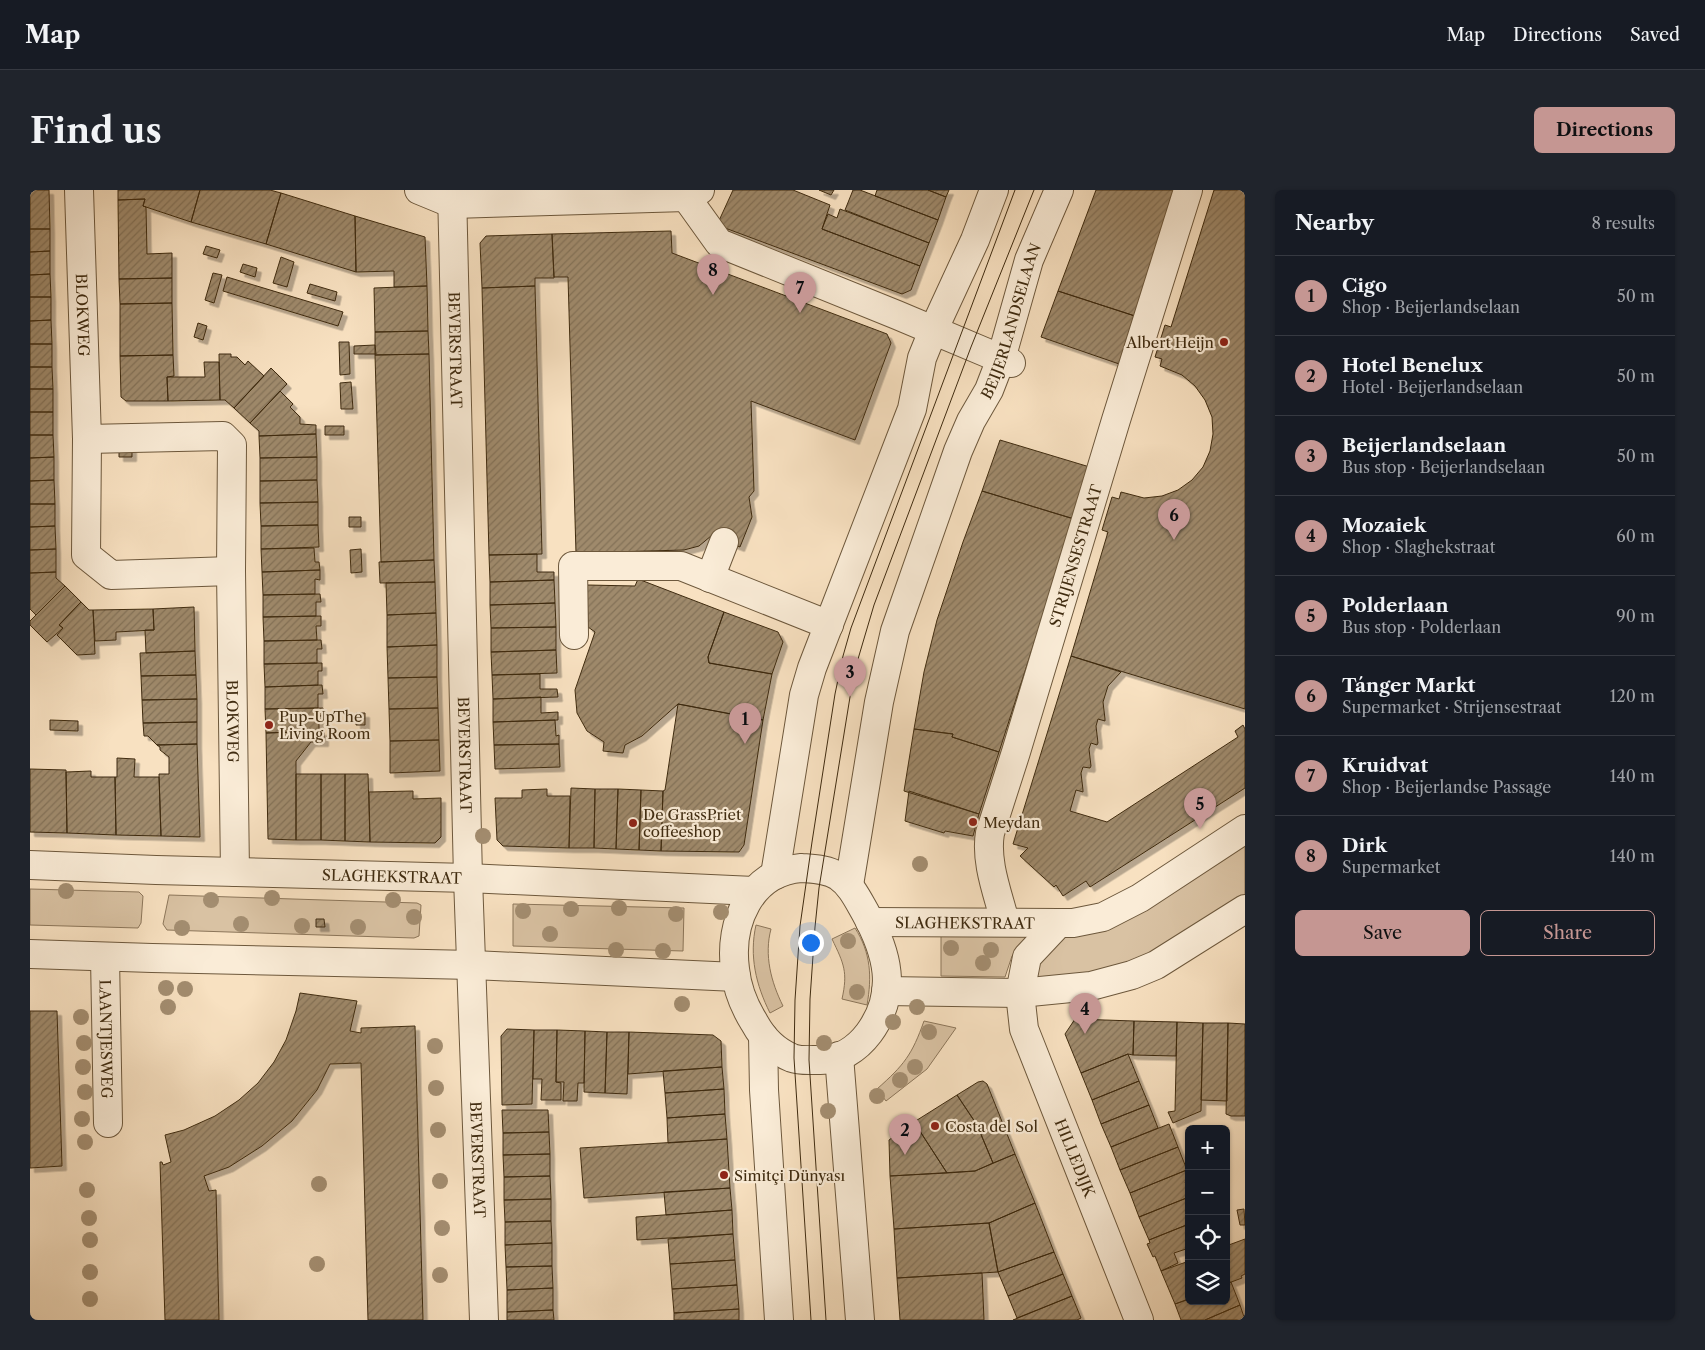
<!DOCTYPE html>
<html lang="en">
<head>
<meta charset="utf-8">
<style>
	:root { --surface:#171b24; --page:#20242c; --text:#f1f3f6; --muted:#9ea1a6; --line:#363941; --accent:#c59692 }
	body { margin:0; font-family:"Libre Caslon Text",serif; background:var(--page); color:var(--text) }
	.controls { position:absolute; right:15px; bottom:15px; display:grid; overflow:hidden; border-radius:8px; box-shadow:0 1px 4px #0004 }
	.controls button { width:45px; height:45px; display:grid; place-items:center; padding:0; border:0; border-bottom:1px solid var(--line); background:var(--surface); color:var(--text); font:25px sans-serif }
	.you { position:absolute; left:780px; top:752px; width:18px; height:18px; margin:-12px; border:4px solid #fff; border-radius:50%; background:#1a73e8; box-shadow:0 0 0 8px #1a73e833 }
	.badge { display:grid; place-items:center; width:32px; height:32px; border-radius:50%; background:var(--accent); color:#111; font-size:16px; font-weight:700 }
	.pin { position:absolute; translate:-50% -41px; filter:drop-shadow(0 1px 2px #0008) }
	.pin::after { content:''; position:absolute; top:26px; width:18px; height:15px; background:inherit; clip-path:polygon(0 0,100% 0,50% 100%) }
	.list { margin:0; padding:0; list-style:none }
	h2 { display:flex; justify-content:space-between; align-items:center; height:65px; margin:0; padding:0 20px; font-size:21px }
	h2 small { font-size:16px; font-weight:400; color:var(--muted) }
	.list li { display:grid; grid-template-columns:32px 1fr auto; gap:15px; align-items:center; box-sizing:border-box; height:80px; padding:0 20px; border-top:1px solid var(--line) }
	.list b { display:block; font-size:19px; white-space:nowrap }
	.list p { margin:0; font-size:16px; white-space:nowrap; color:var(--muted) }
	.list em { font-size:16px; font-style:normal; color:var(--muted) }
	.actions { display:flex; gap:10px; padding:15px 20px }
	.actions a { flex:1; padding:11px 0; border:1px solid var(--accent); border-radius:8px; text-align:center; font-size:18px; color:var(--accent) }
	.actions .main { background:var(--accent); color:#111 }
	.icon { flex:none; width:28px; height:28px; fill:none; stroke:currentColor; stroke-width:2; stroke-linecap:round; stroke-linejoin:round }
	.map { position:relative; flex:none; width:1215px; height:1130px; overflow:hidden; border-radius:8px }
	header { display:flex; align-items:center; gap:30px; box-sizing:border-box; height:70px; padding:0 25px; background:var(--surface); border-bottom:1px solid var(--line) }
	header strong { font-size:24px }
	nav { display:flex; gap:28px; margin-inline-start:auto; font-size:18px }
	.intro { display:flex; align-items:center; justify-content:space-between; box-sizing:border-box; height:120px; padding:0 30px }
	h1 { margin:0; font-size:35px }
	.button { padding:12px 22px; border-radius:8px; background:var(--accent); color:#111; font-size:18px; font-weight:700 }
	main { display:flex; gap:30px; padding:0 30px }
	aside { flex:1; background:var(--surface); border-radius:8px; box-shadow:0 1px 4px #0004 }
	.map>svg:first-child { display:block }
</style>
</head>
<body>
<header>
<strong>Map</strong>
<nav><a>Map</a><a>Directions</a><a>Saved</a></nav>
</header>
<div class="intro"><h1>Find us</h1><a class="button">Directions</a></div>
<main>
<div class="map">
<svg width="1215" height="1130" viewBox="0 0 1215 1130">
	<defs>
		<pattern id="building-hatch" width="6" height="6" patternUnits="userSpaceOnUse" patternTransform="scale(1.25)"><rect width="6" height="6" fill="#9f8a6c"/><path d="M-1 1l2-2M0 6l6-6M5 7l2-2" fill="none" stroke="#837157"/></pattern>
		<filter id="shadow"><feDropShadow dx="4.5" dy="4.5" stdDeviation="0" flood-color="#0004"/></filter>
	</defs>
	<rect width="100%" height="100%" fill="#f8e1c1"/>
	<filter id="stains"><feTurbulence type="fractalNoise" baseFrequency=".004" numOctaves="4"/><feColorMatrix values="0 0 0 0 .2 0 0 0 0 .09 0 0 0 0 .02 0 0 0 .5 -.17"/></filter>
	<radialGradient id="worn" r=".72"><stop offset=".6" stop-color="#630" stop-opacity="0"/><stop offset="1" stop-color="#630" stop-opacity=".3"/></radialGradient>
	<path fill="#d9c2a3" stroke="#8c765a" d="M1215 650V706L1134 758 1063 786 998 790 1023 754Z
		M0 699 109 702 113 706 111 733 108 738 0 735Z
		M139 705 387 713 391 715 389 746 384 748 137 740 133 734Z
		M483 714 654 718 653 761 483 756Z
		M726 735 741 739C734 765 741 792 753 816L740 823C726 795 719 766 726 735Z
		M825 738C841 763 842 787 837 815L812 809C818 782 814 774 802 749Z
		M911 745H999L982 766 975 787 911 786Z
		M894 831 926 838 897 879 856 911 847 899C874 875 882 865 894 831Z"/>
	<path fill="url(#building-hatch)" stroke="#3f2b10" filter="url(#shadow)" d="M0 0H19L20 39H0Z
		M88 0H170L161 32 113 16 115 9 88 10Z
		M170 0H240L251 3 236 54 161 32Z
		M703 0H763L800 15 792 39 890 76 881 100 872 104 687 35Z
		M789 0H804L801 5Z
		M823 0H830L908 30 899 53 815 20Z
		M847 0H898L916 7 908 30 845 6Z
		M898 0H919L916 7Z
		M1066 0H1148L1108 127 1028 101Z
		M1184 0H1215V519L1041 466 1078 342 1072 340 1082 307 1089 309 1091 302 1114 308 1132 306 1148 300 1162 290 1173 277 1180 261 1183 244 1182 227 1175 210 1165 196 1152 185 1130 176 1132 169 1125 167 1135 135 1141 137Z
		M251 3 325 26 326 82 236 54Z
		M115 9 113 16 116 17 117 64 142 63V88L89 89 88 10Z
		M810 19 899 53 890 76 792 39 798 24 807 28Z
		M325 26 395 47 397 96 364 97V81L326 82Z
		M0 39H20V61L0 62Z
		M641 41 642 63 857 144 861 153 825 250 721 211 724 301 719 307 722 327 710 357 681 346 669 356 654 360 546 363 538 87H524L522 44Z
		M522 44 524 88H505V96L452 98 450 53 456 46Z
		M176 56 190 60 187 68 173 64Z
		M20 61V84L0 85V62Z
		M251 67 264 72 257 97 243 93Z
		M213 74 227 78 225 87 210 82Z
		M183 83 192 85 184 113 175 110Z
		M20 84 21 107H0V85Z
		M197 87 313 122 308 136 193 101Z
		M142 88V113L90 114 89 89Z
		M280 94 307 102 305 111 277 103Z
		M397 96 398 141 345 142 344 98Z
		M505 96 512 364 459 365 452 98Z
		M1028 101 1108 127 1095 176 1011 147Z
		M0 107H21V130L0 131Z
		M142 113 143 165 90 166V114Z
		M21 130 22 154H0V131Z
		M168 133 177 136 173 150 164 147Z
		M398 141 399 164 345 165V142Z
		M309 152H319L320 184 310 185Z
		M0 154H22V177H0Z
		M345 155 346 164H324V156Z
		M189 164H201V167H207L215 175 218 171 234 186 204 218 195 210H190Z
		M399 164 404 370 351 372 345 165Z
		M143 165 144 186 137 187 138 211H96L91 207 90 166Z
		M174 172H189L190 210 138 211 137 187H175Z
		M0 177H22L23 199H0Z
		M241 178 257 194 220 233 204 218Z
		M321 192 323 219H311L310 193Z
		M0 199H23V222H0Z
		M250 201 263 214 260 217 270 227V234L286 235V244L229 246V241L220 233Z
		M0 222H23V245H0Z
		M295 236H314V245H295Z
		M286 244 287 267 230 268 229 246Z
		M0 245H23L24 267 0 268Z
		M970 250 1063 278 1044 329 952 301Z
		M89 258H102V267H89Z
		M24 267V290L0 291V268Z
		M287 267V290L230 291V268Z
		M24 290 25 314H0V291Z
		M287 290 288 312 230 313V291Z
		M952 301 1044 329 969 562 922 547 923 544 884 539 894 482 907 430 933 352Z
		M288 312V335L231 336 230 313Z
		M0 314H25V336L0 337Z
		M319 327H331V337H319Z
		M288 335 289 357 231 359V336Z
		M25 336 26 359 0 360V337Z
		M284 358 285 372H289L290 380 232 382 231 359Z
		M26 359V382L0 383V360Z
		M331 359 332 382 321 383 320 360Z
		M507 364V382H524V390L460 392 459 365Z
		M404 370 405 392 350 393 349 372Z
		M290 380V390L285 389V404L233 405 232 382Z
		M26 382V388L35 396 6 425 0 419V383Z
		M608 389 694 422 678 467 679 473 742 484 733 530 648 514 612 546 595 555 593 563 573 561 574 552 557 541 547 523 545 500 565 442 558 437 557 395 605 396Z
		M524 390 525 413 460 415V392Z
		M405 392 406 423 357 425 356 393Z
		M35 396 51 412 29 435 33 438 17 452 0 435V431Z
		M290 404 291 412H286V426L233 427V405Z
		M51 412 59 420H63L65 464 47 465 27 445 33 438 29 435Z
		M525 413 526 437 461 438 460 415Z
		M164 417 165 461 116 463 115 440H124L123 419Z
		M123 419 124 440 86 442V450L65 451 63 420Z
		M694 422 748 442 753 452 742 484 679 473 678 467Z
		M406 423 407 455 357 457V425Z
		M291 426V436H286L287 450 234 451 233 427Z
		M526 437V460L461 462V438Z
		M291 450 292 459H287V473L234 474V451Z
		M407 455V487L358 488 357 457Z
		M526 460 527 483 462 485 461 462Z
		M165 461 166 485 111 486 110 463Z
		M1041 466 1091 482 1078 496 1073 512 1075 529V531L1068 529 1066 536 1068 553 1067 555 1061 553 1059 559 1061 576 1060 578 1053 577 1051 583 1053 600V602L1046 600 1040 621 1077 632 1208 547 1205 541 1213 535 1215 539V598L1060 697 1056 691 1033 706 1026 695 1024 697 990 666 998 658 983 654Z
		M292 473V481H288V495L235 497 234 474Z
		M510 484V499H527L528 507 463 509 462 485Z
		M166 485 167 509 112 510 111 486Z
		M407 487 408 518 359 519 358 488Z
		M292 495 293 504H288V518L235 519V497Z
		M511 507V523L528 522V530L463 532V509Z
		M167 509V532L113 533 112 510Z
		M648 514 733 530 714 655 709 662 631 661 633 601 635 600Z
		M293 518V526H289V541L236 543 235 519Z
		M408 518 409 550 360 551 359 519Z
		M326 523H335V535H326Z
		M20 530 48 531V541L20 540Z
		M525 530 526 546 529 545V554L464 555 463 532Z
		M167 532V554L127 555 118 546H114L113 533Z
		M884 539 923 544 922 547 969 562 949 624 874 601Z
		M294 541V552H281L266 571V650L238 649 236 543Z
		M409 550 410 581 360 583V551Z
		M167 554 170 647 131 646 129 584H139V567L130 560V557L127 555Z
		M529 554 530 577 465 579 464 555Z
		M87 568 105 569 104 587H129L131 646 86 645 85 587H87Z
		M0 579 36 580 37 643 0 642Z
		M61 581V587H85L86 645 37 643 36 582Z
		M266 584H291V650H266Z
		M291 584H315V651L291 650Z
		M315 584H338L340 652 315 651Z
		M541 598 565 599 564 658H539Z
		M517 599V606H540L539 658 473 656 467 650 465 608H492V600Z
		M565 599H588L586 659 564 658Z
		M588 599 611 600 609 660 586 659Z
		M611 600 633 601 631 661 609 660Z
		M383 601V609L411 608V647L405 653 340 652 339 602Z
		M879 601 949 624 943 646 915 641 914 643 875 631Z
		M286 729H294L295 737H286Z
		M270 803 327 811 320 841 331 843V838L385 836 393 1130H338L331 873 300 874 287 900 262 931 232 956 199 977 174 986 179 1001 186 1000 189 1130H135L130 972H132L133 975 141 972 135 945 154 940 185 926 209 910 228 893 244 872 256 850 266 821Z
		M0 821H27L32 976 0 978Z
		M1045 829 1104 831 1103 865 1098 864 1051 883 1035 844Z
		M1104 831 1147 832 1146 866 1103 865Z
		M1147 832 1173 833 1171 921 1143 933 1138 922 1145 921Z
		M1173 833H1198L1197 911 1171 910Z
		M1198 833 1215 834V926H1201L1196 924Z
		M477 839 504 840 502 914 472 915 471 846Z
		M504 840H527L526 892 531 893V910H511L512 889H503Z
		M527 840 555 841 554 893H548L547 911H533L534 892H526Z
		M555 841 577 842 575 903 554 902Z
		M577 842H599L597 904 575 903Z
		M599 842 683 845 691 851 692 877 598 884Z
		M1098 864 1109 891 1062 910 1051 883Z
		M692 877 694 899 635 903 633 881Z
		M953 891 957 894 985 964 963 973 947 935 927 905 948 892Z
		M1109 891 1119 915 1071 934 1062 910Z
		M694 899 695 924 637 928 635 903Z
		M927 905 947 935 963 973 945 981 917 983 884 932Z
		M1119 915 1128 938 1081 957 1071 934Z
		M472 920H518L519 942 473 943Z
		M695 924 697 949 638 953 637 928Z
		M884 932 917 983 860 986 859 950Z
		M1139 934 1148 957 1090 980 1081 957Z
		M519 942 520 964 473 965V943Z
		M697 949 700 998 554 1008 550 958Z
		M1148 957 1157 980 1100 1003 1090 980Z
		M520 964V986L474 987 473 965Z
		M985 964 1005 1013 959 1033 864 1039 860 986 945 981Z
		M1159 979V991L1155 992 1159 1001V1007L1109 1027 1100 1003Z
		M520 986 521 1009 474 1010V987Z
		M700 998 702 1020 636 1025 634 1002Z
		M1159 1007V1034L1119 1050 1109 1027Z
		M521 1009V1031L475 1032 474 1010Z
		M1005 1013 1024 1062 968 1082 959 1033Z
		M1214 1019 1215 1035H1210L1207 1020Z
		M702 1020 703 1044 607 1050 606 1027Z
		M521 1031 522 1053 475 1055V1032Z
		M959 1033 968 1082 867 1088 864 1039Z
		M1159 1034V1058L1144 1063 1148 1073 1131 1081 1125 1066 1123 1067 1117 1054 1120 1053 1119 1050Z
		M703 1044 705 1070 640 1074 638 1049Z
		M1215 1049V1084L1211 1086 1212 1088 1196 1094V1056Z
		M522 1053V1076L476 1077 475 1055Z
		M1024 1062 1033 1084 978 1106 968 1082Z
		M705 1070 707 1095 642 1099 640 1074Z
		M1159 1071V1109L1145 1114 1131 1081Z
		M522 1076 523 1098 477 1100 476 1077Z
		M952 1083 954 1130H870L867 1088Z
		M1033 1084 1042 1106 987 1128 978 1106Z
		M1201 1092 1210 1115 1175 1130H1151L1145 1114 1159 1109V1111H1196V1094Z
		M707 1095 709 1119 644 1123 642 1099Z
		M523 1098V1120L477 1122V1100Z
		M1042 1106 1051 1128 1047 1130H983Z
		M1210 1115 1215 1130H1175Z
		M709 1119V1130H644V1123Z
		M523 1120 524 1130H477V1122Z"/>
	<g fill="none" stroke-linecap="round" stroke-linejoin="round">
		<defs>
			<g id="minor">
				<path id="s1" d="M49 0 57 249 56 365 81 385 201 381"/>
				<path d="M389 0 423 14 656 7 670 0"/>
				<path id="s2" d="M422 0 438 688 454 1130"/>
				<path d="M653 0 656 7 689 53 867 125 981 173"/>
				<path id="s3" d="M57 249 193 246 202 255 201 381 205 682"/>
				<path d="M680 388 694 352"/>
				<path d="M544 445 543 376H651L799 435"/>
				<path id="s4" d="M0 675 126 680 438 688 724 701"/>
				<path d="M771 678C784 679 797 679 808 686 821 695 827 708 835 722 857 762 869 802 839 843 827 859 809 871 788 870 780 870 770 871 762 868 745 861 732 847 724 832 714 816 707 798 705 779 699 733 720 682 771 678Z"/>
				<path d="M745 685 774 505 782 478 882 219 892 168 903 141 945 50 964 0"/>
				<path id="s5" d="M819 695 849 512 865 441 928 261 941 231 959 200 971 169 999 70 1029 0"/>
				<path id="s6" d="M840 732 1029 733"/>
				<path id="s7" d="M975 732C968 704 955 672 960 643L986 562 1086 230 1158 0"/>
				<path d="M0 764 122 768 443 775 706 787"/>
				<path id="s8" d="M75 767 78 933"/>
				<path d="M856 801 990 803 1061 796 1102 785 1126 775 1215 719"/>
				<path d="M733 846 734 900 749 1130"/>
				<path d="M809 866 830 1130"/>
				<path d="M1109 1130 994 839 990 803 997 767 1029 733H1043L1073 727 1110 708 1215 639"/>
			</g>
		</defs>
		<use href="#minor" stroke="#6d583c" stroke-width="30"/>
		<use href="#minor" stroke="#faecd7" stroke-width="28"/>
		<path stroke="#3f2b10" stroke-width="1" d="M781 1130 764 868 765 810 770 736 782 652 805 504 813 466 821 438 985 0
			M796 1130 779 870 780 809 785 737 789 698 820 507 828 469 844 415 941 157 1004 0"/>
	</g>
	<g fill="#a38d70">
		<circle cx="453" cy="646" r="8"/>
		<circle cx="890" cy="674" r="8"/>
		<circle cx="36" cy="701" r="8"/>
		<circle cx="242" cy="708" r="8"/>
		<circle cx="181" cy="710" r="8"/>
		<circle cx="363" cy="710" r="8"/>
		<circle cx="589" cy="718" r="8"/>
		<circle cx="541" cy="719" r="8"/>
		<circle cx="493" cy="721" r="8"/>
		<circle cx="691" cy="722" r="8"/>
		<circle cx="646" cy="724" r="8"/>
		<circle cx="384" cy="727" r="8"/>
		<circle cx="211" cy="734" r="8"/>
		<circle cx="272" cy="736" r="8"/>
		<circle cx="328" cy="737" r="8"/>
		<circle cx="152" cy="738" r="8"/>
		<circle cx="520" cy="744" r="8"/>
		<circle cx="818" cy="751" r="8"/>
		<circle cx="921" cy="758" r="8"/>
		<circle cx="586" cy="760" r="8"/>
		<circle cx="961" cy="760" r="8"/>
		<circle cx="633" cy="761" r="8"/>
		<circle cx="953" cy="773" r="8"/>
		<circle cx="136" cy="798" r="8"/>
		<circle cx="155" cy="799" r="8"/>
		<circle cx="827" cy="802" r="8"/>
		<circle cx="652" cy="814" r="8"/>
		<circle cx="138" cy="817" r="8"/>
		<circle cx="887" cy="817" r="8"/>
		<circle cx="51" cy="827" r="8"/>
		<circle cx="863" cy="832" r="8"/>
		<circle cx="899" cy="842" r="8"/>
		<circle cx="54" cy="853" r="8"/>
		<circle cx="794" cy="853" r="8"/>
		<circle cx="405" cy="856" r="8"/>
		<circle cx="53" cy="877" r="8"/>
		<circle cx="885" cy="877" r="8"/>
		<circle cx="870" cy="890" r="8"/>
		<circle cx="406" cy="898" r="8"/>
		<circle cx="55" cy="902" r="8"/>
		<circle cx="847" cy="906" r="8"/>
		<circle cx="798" cy="921" r="8"/>
		<circle cx="52" cy="929" r="8"/>
		<circle cx="408" cy="940" r="8"/>
		<circle cx="55" cy="952" r="8"/>
		<circle cx="410" cy="991" r="8"/>
		<circle cx="289" cy="994" r="8"/>
		<circle cx="57" cy="1000" r="8"/>
		<circle cx="59" cy="1028" r="8"/>
		<circle cx="412" cy="1038" r="8"/>
		<circle cx="60" cy="1050" r="8"/>
		<circle cx="287" cy="1074" r="8"/>
		<circle cx="60" cy="1082" r="8"/>
		<circle cx="410" cy="1085" r="8"/>
		<circle cx="60" cy="1109" r="8"/>
	</g>
	<g fill="#8f2418" stroke="#faecd7" stroke-width="2">
		<circle cx="1194" cy="152" r="5"/>
		<circle cx="239" cy="535" r="5"/>
		<circle cx="943" cy="632" r="5"/>
		<circle cx="603" cy="633" r="5"/>
		<circle cx="905" cy="936" r="5"/>
		<circle cx="694" cy="985" r="5"/>
	</g>
	<g text-anchor="middle" dominant-baseline="central" stroke-width="4.5" stroke-linejoin="round" paint-order="stroke">
		<g font-size="15" fill="#3f2b10" stroke="#faecd7">
			<text stroke="none"><textPath href="#s1" startOffset="125">BLOKWEG</textPath></text>
			<text stroke="none"><textPath href="#s5" startOffset="590">BEIJERLANDSELAAN</textPath></text>
			<text stroke="none"><textPath href="#s2" startOffset="160">BEVERSTRAAT</textPath></text>
			<text stroke="none"><textPath href="#s7" startOffset="381">STRIJENSESTRAAT</textPath></text>
			<text stroke="none"><textPath href="#s3" startOffset="425">BLOKWEG</textPath></text>
			<text stroke="none"><textPath href="#s2" startOffset="565">BEVERSTRAAT</textPath></text>
			<text stroke="none"><textPath href="#s4" startOffset="362">SLAGHEKSTRAAT</textPath></text>
			<text stroke="none"><textPath href="#s6" startOffset="95">SLAGHEKSTRAAT</textPath></text>
			<text stroke="none"><textPath href="#s8" startOffset="82">LAANTJESWEG</textPath></text>
			<text transform="translate(1045 968) rotate(68)">HILLEDIJK</text>
			<text stroke="none"><textPath href="#s2" startOffset="970">BEVERSTRAAT</textPath></text>
		</g>
		<g font-size="15" fill="#3f2b10" stroke="#faecd7" text-anchor="start">
			<text x="1184" y="152" text-anchor="end">Albert Heijn</text>
			<text x="249" y="526">Pup-UpThe<tspan x="249" dy="17">Living Room</tspan></text>
			<text x="613" y="624">De GrassPriet<tspan x="613" dy="17">coffeeshop</tspan></text>
			<text x="953" y="632">Meydan</text>
			<text x="915" y="936">Costa del Sol</text>
			<text x="704" y="985">Simitçi Dünyası</text>
		</g>
	</g>
	<rect width="100%" height="100%" filter="url(#stains)"/>
	<rect width="100%" height="100%" fill="url(#worn)"/>
</svg>
<div class="controls">
<button>+</button>
<button>−</button>
<button><svg class="icon" aria-label="locate" viewBox="0 0 24 24"><circle cx="12" cy="12" r="6"/><path d="M12 2v4M12 18v4M2 12h4M18 12h4"/></svg></button>
<button><svg class="icon" aria-label="layers" viewBox="0 0 24 24"><path d="M12 4l9 5-9 5-9-5zM3 14l9 5 9-5"/></svg></button>
</div>
<div class="you"></div>
<div class="pin badge" style="left:715px;top:554px">1</div>
<div class="pin badge" style="left:875px;top:965px">2</div>
<div class="pin badge" style="left:820px;top:507px">3</div>
<div class="pin badge" style="left:1055px;top:844px">4</div>
<div class="pin badge" style="left:1170px;top:639px">5</div>
<div class="pin badge" style="left:1144px;top:350px">6</div>
<div class="pin badge" style="left:770px;top:123px">7</div>
<div class="pin badge" style="left:683px;top:105px">8</div>
</div>
<aside>
<h2>Nearby<small>8 results</small></h2>
<ul class="list">
<li><span class="badge">1</span><div><b>Cigo</b><p>Shop · Beijerlandselaan</p></div><em>50 m</em></li>
<li><span class="badge">2</span><div><b>Hotel Benelux</b><p>Hotel · Beijerlandselaan</p></div><em>50 m</em></li>
<li><span class="badge">3</span><div><b>Beijerlandselaan</b><p>Bus stop · Beijerlandselaan</p></div><em>50 m</em></li>
<li><span class="badge">4</span><div><b>Mozaiek</b><p>Shop · Slaghekstraat</p></div><em>60 m</em></li>
<li><span class="badge">5</span><div><b>Polderlaan</b><p>Bus stop · Polderlaan</p></div><em>90 m</em></li>
<li><span class="badge">6</span><div><b>Tánger Markt</b><p>Supermarket · Strijensestraat</p></div><em>120 m</em></li>
<li><span class="badge">7</span><div><b>Kruidvat</b><p>Shop · Beijerlandse Passage</p></div><em>140 m</em></li>
<li><span class="badge">8</span><div><b>Dirk</b><p>Supermarket</p></div><em>140 m</em></li>
</ul>
<div class="actions"><a class="main">Save</a><a>Share</a></div>
</aside>
</main>
</body>
</html>
